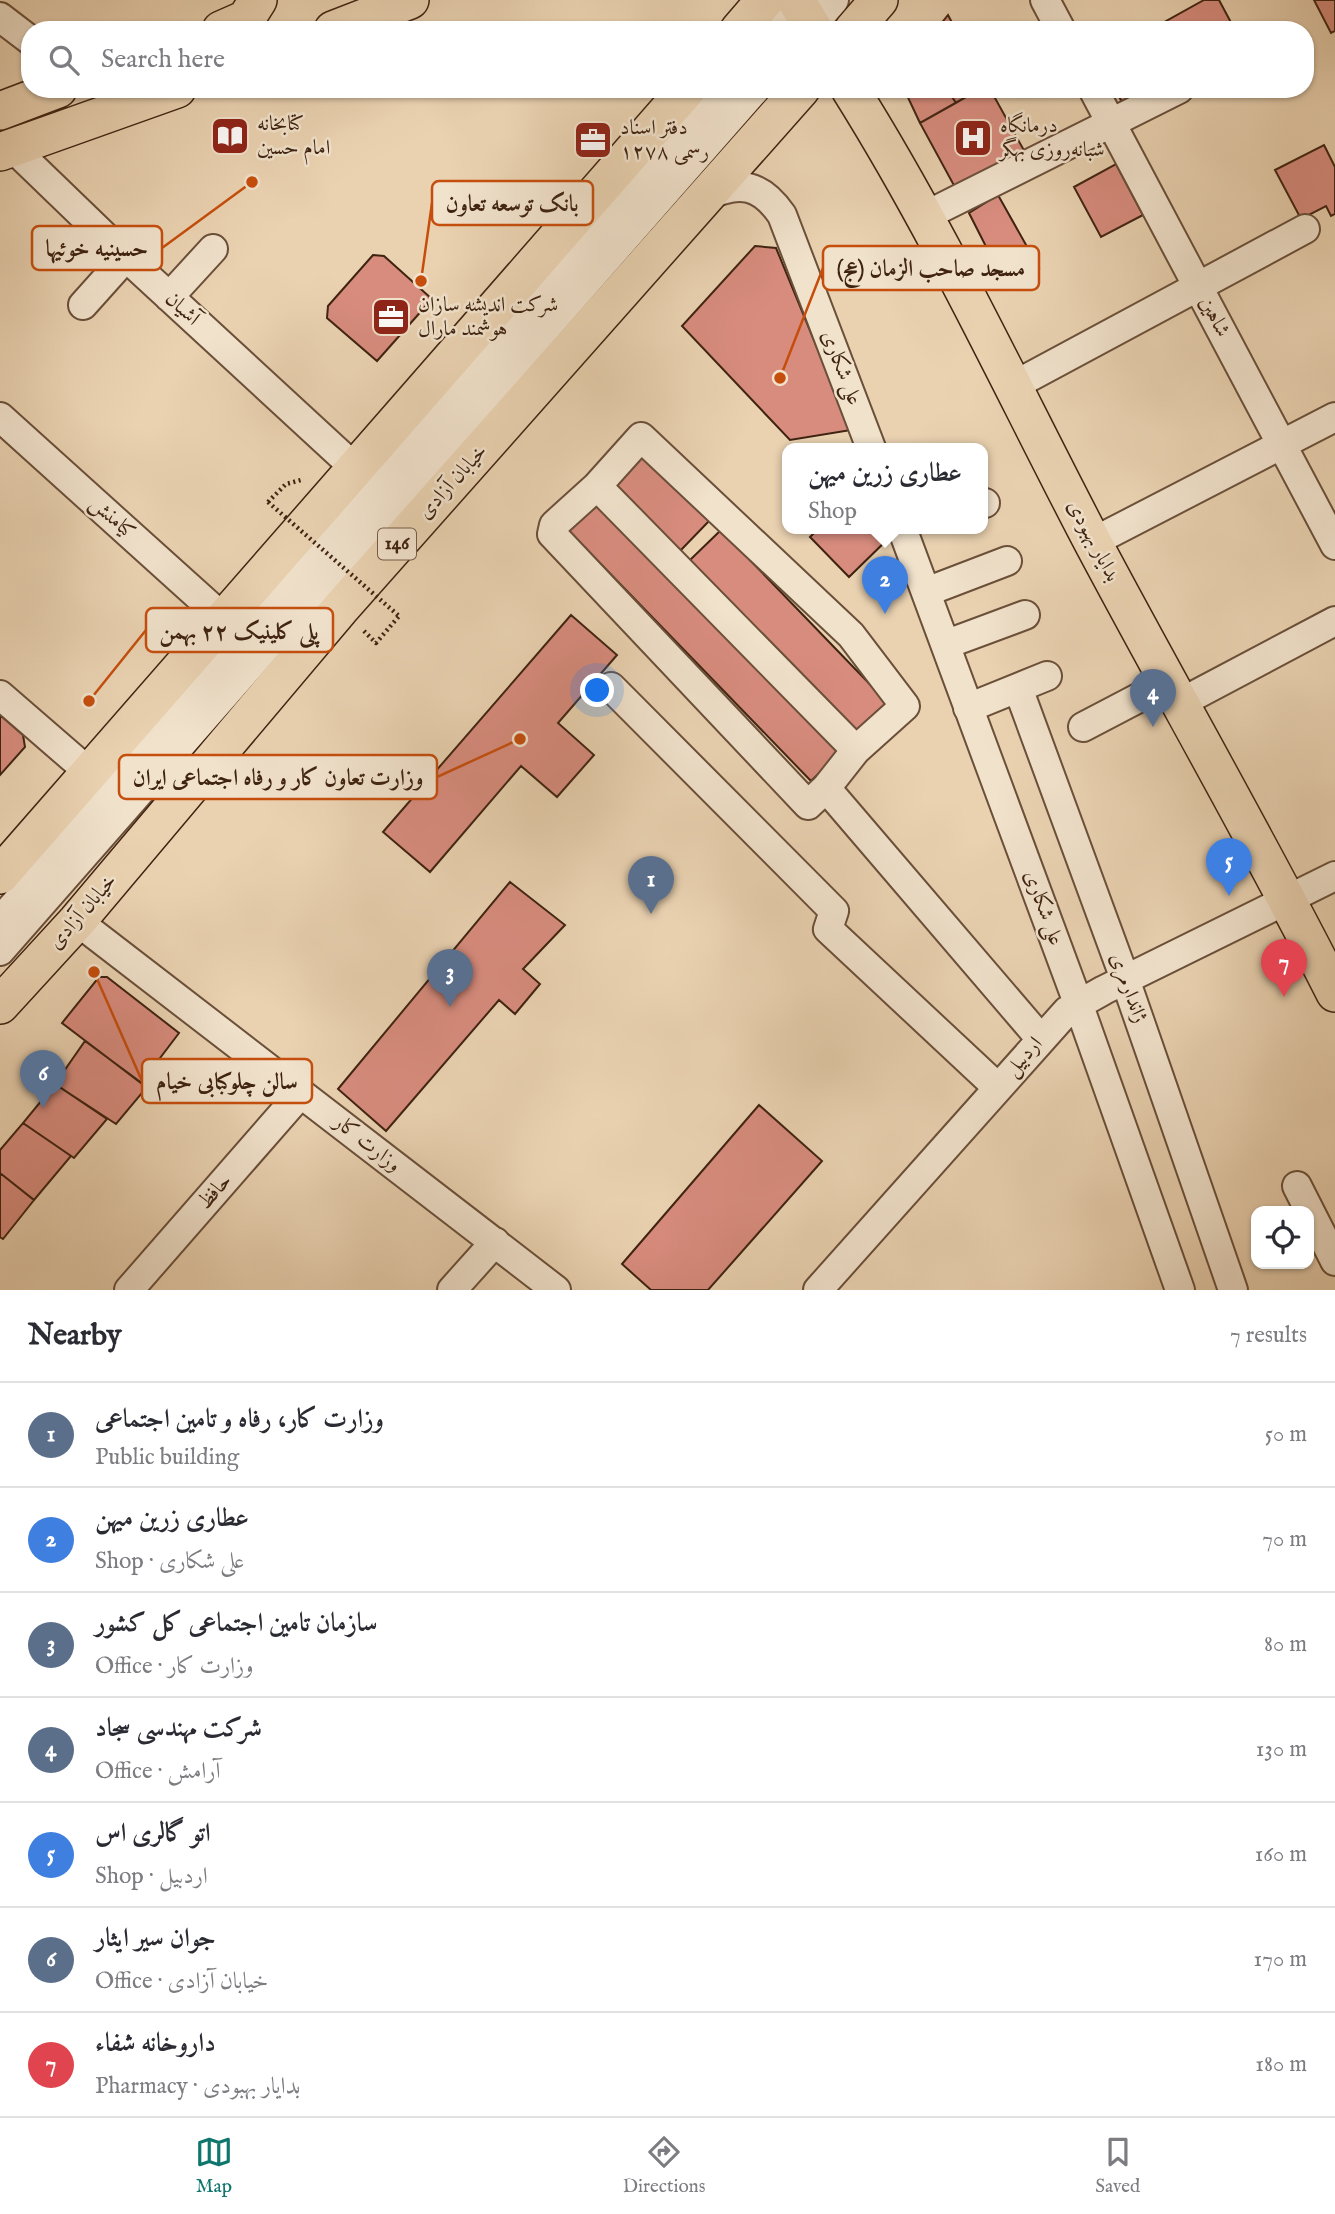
<!DOCTYPE html>
<html lang="en">
<head>
<meta charset="utf-8">
<style>
	:root { --surface:#fff; --page:#f2f2f3; --text:#2b2b33; --muted:#7c7c81; --line:#e1e1e2; --accent:#0f766e }
	body { margin:0; font-family:"IM FELL English",Amiri,serif; background:var(--page); color:var(--text) }
	.controls { position:absolute; right:21px; bottom:21px; display:grid; overflow:hidden; border-radius:14px; box-shadow:0 2px 5px #0004 }
	.controls button { width:63px; height:63px; display:grid; place-items:center; padding:0; border:0; border-bottom:2px solid var(--line); background:var(--surface); color:var(--text); font:35px sans-serif }
	.you { position:absolute; left:598px; top:691px; width:24px; height:24px; margin:-18px; border:5px solid #fff; border-radius:50%; background:#1a73e8; box-shadow:0 0 0 10px #1a73e833 }
	.badge { display:grid; place-items:center; width:46px; height:46px; border-radius:50%; background:var(--accent); color:#fff; font-size:23px; font-weight:700 }
	.pin { position:absolute; translate:-50% -58px; filter:drop-shadow(0 2px 4px #0008) }
	.pin::after { content:''; position:absolute; top:37px; width:24px; height:21px; background:inherit; clip-path:polygon(0 0,100% 0,50% 100%) }
	.popup { position:absolute; left:782px; top:443px; width:206px; height:91px; box-sizing:border-box; display:grid; place-content:center; border-radius:14px; background:var(--surface); filter:drop-shadow(0 2px 5px #0005); font-size:23px; white-space:nowrap; color:var(--muted) }
	.popup b { font-size:26px; color:var(--text) }
	.popup::after { content:''; position:absolute; left:50%; top:100%; margin-left:-14px; border:14px solid transparent; border-top-color:var(--surface) }
	.list { margin:0; padding:0; list-style:none }
	h2 { display:flex; justify-content:space-between; align-items:center; height:91px; margin:0; padding:0 28px; font-size:30px }
	h2 small { font-size:23px; font-weight:400; color:var(--muted) }
	.list li { display:grid; grid-template-columns:46px 1fr auto; gap:21px; align-items:center; box-sizing:border-box; height:105px; padding:0 28px; border-top:2px solid var(--line) }
	.list b { display:block; font-size:26px; white-space:nowrap }
	.list p { margin:0; font-size:23px; white-space:nowrap; color:var(--muted) }
	.list em { font-size:23px; font-style:normal; color:var(--muted) }
	.icon { flex:none; width:38px; height:38px; fill:none; stroke:currentColor; stroke-width:2; stroke-linecap:round; stroke-linejoin:round }
	.map { position:relative; flex:none; width:1335px; height:1290px; overflow:hidden }
	.search { position:absolute; background:var(--surface); box-shadow:0 2px 5px #0004; left:21px; right:21px; top:21px; height:77px; display:flex; align-items:center; gap:18px; box-sizing:border-box; padding:0 24px; border-radius:28px; color:var(--muted); font-size:26px }
	.sheet { height:826px; background:var(--surface) }
	nav { display:flex; justify-content:space-around; align-items:center; box-sizing:border-box; height:98px; border-top:2px solid var(--line); background:var(--surface); font-size:19px; color:var(--muted) }
	nav a { display:grid; justify-items:center; gap:4px }
	nav .on { color:var(--accent) }
	.map>svg:first-child { display:block }
</style>
</head>
<body>
<div class="map">
<svg width="1335" height="1290" viewBox="0 0 1335 1290">
	<rect width="100%" height="100%" fill="#ead2b1"/>
	<filter id="stains"><feTurbulence type="fractalNoise" baseFrequency=".00286" numOctaves="4"/><feColorMatrix values="0 0 0 0 .2 0 0 0 0 .09 0 0 0 0 .02 0 0 0 .5 -.17"/></filter>
	<radialGradient id="worn" r=".72"><stop offset=".6" stop-color="#630" stop-opacity="0"/><stop offset="1" stop-color="#630" stop-opacity=".3"/></radialGradient>
	<path fill="#d88c7e" stroke="#3f2311" stroke-width="2" d="M1204 0H1219L1235 30H1150Z
		M1314 0H1335V31L1331 33Z
		M948 15 956 30H936Z
		M904 89H947L956 103 920 123Z
		M947 89H980L956 103Z
		M980 89H990L1026 154 957 191 920 123Z
		M1115 89H1148L1124 106Z
		M1324 145 1335 167V214L1331 216 1326 206 1301 219 1275 170Z
		M1116 164 1143 215 1101 237 1074 187Z
		M998 195 1039 268 1006 286 969 213Z
		M755 246 776 248 851 430 790 440 682 326Z
		M373 255 384 256 432 299 377 361 327 318 328 306Z
		M640 452 710 520 680 551 610 482Z
		M594 496 842 751 811 781 564 526Z
		M819 528H890L893 534 849 577 810 537Z
		M721 530 889 704 858 735 690 560Z
		M571 615 617 655 558 723 594 755 557 797 521 766 430 872 383 832Z
		M0 715 23 735 25 747 0 775Z
		M510 882 565 925 523 969 540 984 515 1014 499 1000 386 1131 338 1089Z
		M99 977H107L179 1033 141 1083 62 1023Z
		M85 1041 147 1087 116 1124 55 1084Z
		M55 1084 107 1119 74 1158 23 1123Z
		M759 1105 822 1161 708 1290H651L622 1264Z
		M23 1123 71 1156 34 1200 0 1173V1150Z
		M0 1173 34 1200 3 1239 0 1237Z"/>
	<g fill="none" stroke-linecap="round" stroke-linejoin="round">
		<defs>
			<path id="minor" d="M1045 0 1061 30
				M0 17 30 40
				M781 30 807 0
				M808 30 834 0
				M1093 89 1335 545
				M12 147 126 257 356 469
				M706 196C739 181 760 183 782 215L871 448
				M925 216 1179 89
				M169 297 213 249
				M83 305 126 257
				M1013 386 1305 229
				M0 417 224 619
				M597 486 554 525 552 534 808 805 826 788
				M983 503H985
				M902 528 1078 1003 1180 1290
				M1093 542 1335 417
				M926 592 1007 561
				M947 644 1025 615
				M611 687 834 911 828 929 997 1087
				M1018 688 1125 979 1233 1290
				M0 695 90 773
				M1180 703 1335 621
				M968 708 1047 676
				M1083 727 1169 682
				M856 750 905 706 851 635 641 437 597 486 856 750 826 788 1040 1038
				M0 921 729 89
				M77 921 556 1290
				M0 951 756 89
				M1297 1186 1335 1261
				M129 1290 301 1093
				M452 1290 495 1242
				M818 1290 1067 1011 1104 990 1335 876"/>
			<path id="major" d="M796 0 814 30
				M221 30 246 19 258 0
				M333 30 410 0
				M739 30 765 0
				M853 30 879 0
				M850 89C941 234 1013 390 1092 541 1172 692 1258 840 1335 993
				M0 111 58 89
				M0 152 177 89
				M0 875 687 89
				M0 1005 77 921 340 609 801 89"/>
		</defs>
		<use href="#minor" stroke="#6a4f39" stroke-width="32"/>
		<use href="#major" stroke="#3f2311" stroke-width="40"/>
		<path stroke="#3f2311" stroke-width="4.5" stroke-dasharray="2 3.5" stroke-linecap="butt" d="M268 502 286 484 301 480
			M364 631 376 643 399 616"/>
		<use href="#minor" stroke="#f1e2cc" stroke-width="28"/>
		<use href="#major" stroke="#ead2b1" stroke-width="37"/>
		<path stroke="#3f2311" stroke-width="4.5" stroke-dasharray="2 3.5" stroke-linecap="butt" d="M268 502 399 616"/>
	</g>
	<defs>
		<symbol id="library-square" viewBox="-11 -11 22 22"><rect x="-9" y="-9" width="18" height="18" rx="4" fill="#8f2418" stroke="#f1e2cc"/><path d="M-6-4Q-3-5.5-.7-3.5V5Q-3 3-6 4ZM6-4Q3-5.5 .7-3.5V5Q3 3 6 4Z" fill="#fff"/></symbol>
		<symbol id="hospital-square" viewBox="-11 -11 22 22"><rect x="-9" y="-9" width="18" height="18" rx="4" fill="#8f2418" stroke="#f1e2cc"/><path d="M-5-5h3v3.5h4V-5h3V5h-3V1.5h-4V5h-3Z" fill="#fff"/></symbol>
		<symbol id="office-square" viewBox="-11 -11 22 22"><rect x="-9" y="-9" width="18" height="18" rx="4" fill="#8f2418" stroke="#f1e2cc"/><path d="M-6-3h4V-5.5h4V-3h4V5H-6ZM-1-4.5V-3h2v-1.5ZM-6 0V1H6V0Z" fill="#fff"/></symbol>
	</defs>
	<g fill-rule="evenodd">
		<use href="#library-square" x="208" y="114" width="44" height="44"/>
		<use href="#hospital-square" x="951" y="116" width="44" height="44"/>
		<use href="#office-square" x="571" y="118" width="44" height="44"/>
		<use href="#office-square" x="369" y="295" width="44" height="44"/>
	</g>
	<g text-anchor="middle" dominant-baseline="central" stroke-width="5" stroke-linejoin="round" paint-order="stroke">
		<rect fill="#f1e2cc" stroke="#745c49" stroke-width="2" x="378" y="528.5" width="38" height="31" rx="5"/>
		<g font-size="19" font-weight="bold" fill="#3f2311">
			<text x="397" y="544">146</text>
		</g>
		<g font-size="21" fill="#3f2311" stroke="#f1e2cc" text-anchor="start">
			<text x="257" y="124">کتابخانه<tspan x="257" dy="24">امام حسین</tspan></text>
			<text x="1000" y="126">درمانگاه<tspan x="1000" dy="24">شبانه‌روزی بهگر</tspan></text>
			<text x="620" y="128">دفتر اسناد<tspan x="620" dy="24">رسمی ۱۲۷۸</tspan></text>
			<text x="418" y="305">شرکت اندیشه سازان<tspan x="418" dy="24">هوشمند مارال</tspan></text>
		</g>
		<g font-size="21" fill="#3f2311" stroke="#f1e2cc">
			<text transform="translate(182 309) rotate(43)">آشیان</text>
			<text transform="translate(1214 317) rotate(62)">شاهین</text>
			<text transform="translate(841 368) rotate(69)">علی شکاری</text>
			<text transform="translate(453 482) rotate(-48)">خیابان آزادی</text>
			<text transform="translate(112 518) rotate(42)">کیامنش</text>
			<text transform="translate(1093 541) rotate(62)">بدایار بهبودی</text>
			<text transform="translate(1043 908) rotate(70)">علی شکاری</text>
			<text transform="translate(83 912) rotate(-49)">خیابان آزادی</text>
			<text transform="translate(1128 988) rotate(70)">ژاندارمری</text>
			<text transform="translate(1024 1057) rotate(-48)">اردبیل</text>
			<text transform="translate(367 1144) rotate(38)">وزارت کار</text>
			<text transform="translate(215 1192) rotate(-49)">حافظ</text>
		</g>
	</g>
	<path fill="none" stroke="#c64e0d" stroke-width="2.5" d="M421 281L432 203M252 182L162 248M780 378L823 268M89 701L146 630M520 739L437 777M94 972L142 1081"/>
	<g fill="#c64e0d" stroke="#f1e2cc" stroke-width="2.5">
		<circle cx="421" cy="281" r="7"/>
		<circle cx="252" cy="182" r="7"/>
		<circle cx="780" cy="378" r="7"/>
		<circle cx="89" cy="701" r="7"/>
		<circle cx="520" cy="739" r="7"/>
		<circle cx="94" cy="972" r="7"/>
	</g>
	<g fill="#f1e2cc" stroke="#c64e0d" stroke-width="2.5">
		<rect x="432" y="181" width="161" height="44" rx="7"/>
		<rect x="32" y="226" width="130" height="44" rx="7"/>
		<rect x="823" y="246" width="216" height="44" rx="7"/>
		<rect x="146" y="608" width="187" height="44" rx="7"/>
		<rect x="119" y="755" width="318" height="44" rx="7"/>
		<rect x="142" y="1059" width="170" height="44" rx="7"/>
	</g>
	<g font-size="23" text-anchor="middle" font-weight="bold" fill="#3f2311">
		<text x="512" y="211">بانک توسعه تعاون</text>
		<text x="97" y="256">حسینیه خوئیها</text>
		<text x="931" y="276">مسجد صاحب الزمان (عج)</text>
		<text x="239" y="639">پلی کلینیک ۲۲ بهمن</text>
		<text x="278" y="785">وزارت تعاون کار و رفاه اجتماعی ایران</text>
		<text x="227" y="1089">سالن چلوکبابی خیام</text>
	</g>
	<rect width="100%" height="100%" filter="url(#stains)"/>
	<rect width="100%" height="100%" fill="url(#worn)"/>
</svg>
<div class="controls">
<button><svg class="icon" aria-label="locate" viewBox="0 0 24 24"><circle cx="12" cy="12" r="6"/><path d="M12 2v4M12 18v4M2 12h4M18 12h4"/></svg></button>
</div>
<div class="you"></div>
<div class="pin badge" style="left:651px;top:914px;background:#5c6f8a">1</div>
<div class="pin badge" style="left:885px;top:614px;background:#3f7fe0">2</div>
<div class="popup"><b>عطاری زرین میهن</b>Shop</div>
<div class="pin badge" style="left:450px;top:1007px;background:#5c6f8a">3</div>
<div class="pin badge" style="left:1153px;top:727px;background:#5c6f8a">4</div>
<div class="pin badge" style="left:1229px;top:896px;background:#3f7fe0">5</div>
<div class="pin badge" style="left:43px;top:1108px;background:#5c6f8a">6</div>
<div class="pin badge" style="left:1284px;top:997px;background:#e0444e">7</div>
<div class="search"><svg class="icon" aria-label="search" viewBox="0 0 24 24"><circle cx="10" cy="10" r="6"/><path d="M15 15l6 6"/></svg>Search here</div>
</div>
<section class="sheet">
<h2>Nearby<small>7 results</small></h2>
<ul class="list">
<li><span class="badge" style="background:#5c6f8a">1</span><div><b>وزارت کار، رفاه و تامین اجتماعی</b><p>Public building</p></div><em>50 m</em></li>
<li><span class="badge" style="background:#3f7fe0">2</span><div><b>عطاری زرین میهن</b><p>Shop · علی شکاری</p></div><em>70 m</em></li>
<li><span class="badge" style="background:#5c6f8a">3</span><div><b>سازمان تامین اجتماعی کل کشور</b><p>Office · وزارت کار</p></div><em>80 m</em></li>
<li><span class="badge" style="background:#5c6f8a">4</span><div><b>شرکت مهندسی سجاد</b><p>Office · آرامش</p></div><em>130 m</em></li>
<li><span class="badge" style="background:#3f7fe0">5</span><div><b>اتو گالری اس</b><p>Shop · اردبیل</p></div><em>160 m</em></li>
<li><span class="badge" style="background:#5c6f8a">6</span><div><b>جوان سیر ایثار</b><p>Office · خیابان آزادی</p></div><em>170 m</em></li>
<li><span class="badge" style="background:#e0444e">7</span><div><b>داروخانه شفاء</b><p>Pharmacy · بدایار بهبودی</p></div><em>180 m</em></li>
</ul>
</section>
<nav>
<a class="on"><svg class="icon" aria-label="map" viewBox="0 0 24 24"><path d="M3 6l6-2 6 2 6-2v14l-6 2-6-2-6 2zM9 4v14M15 6v14"/></svg>Map</a>
<a><svg class="icon" aria-label="directions" viewBox="0 0 24 24"><path d="M12 3l9 9-9 9-9-9zM9 14v-3h6M13 9l2 2-2 2"/></svg>Directions</a>
<a><svg class="icon" aria-label="saved" viewBox="0 0 24 24"><path d="M7 4h10v16l-5-4-5 4z"/></svg>Saved</a>
</nav>
</body>
</html>
